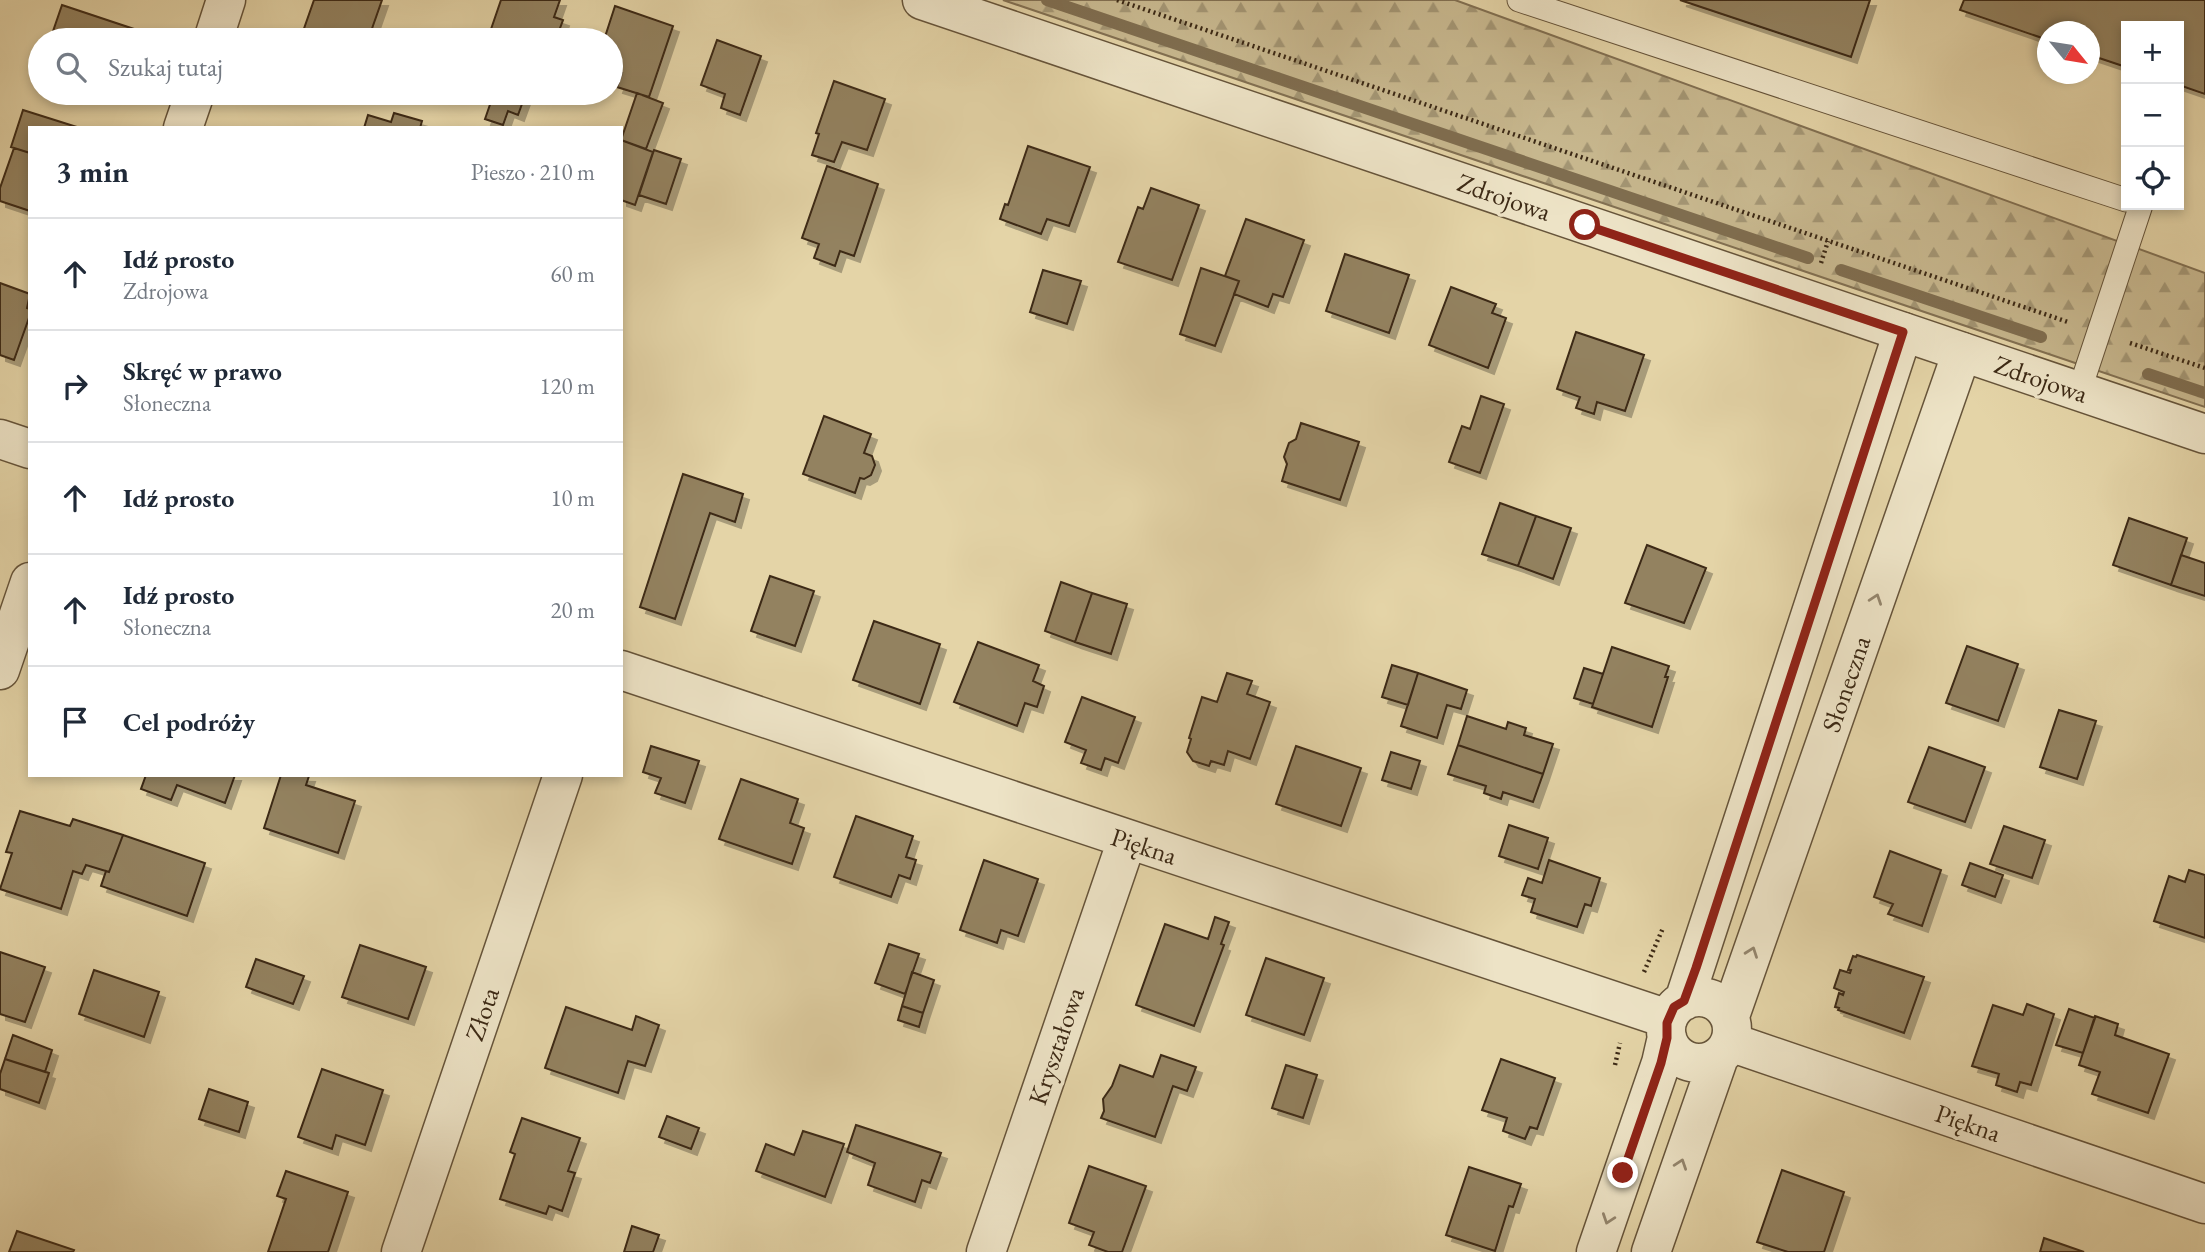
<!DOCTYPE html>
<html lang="pl">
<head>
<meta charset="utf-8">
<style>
	:root { --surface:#fff; --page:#f2f2f3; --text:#1f2937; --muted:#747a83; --line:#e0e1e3 }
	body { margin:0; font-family:"EB Garamond",serif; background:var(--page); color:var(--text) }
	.controls { position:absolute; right:21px; top:21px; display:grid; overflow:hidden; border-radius:0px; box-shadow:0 4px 10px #0003 }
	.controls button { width:63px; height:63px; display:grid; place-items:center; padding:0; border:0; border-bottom:2px solid var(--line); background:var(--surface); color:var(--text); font:35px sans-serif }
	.compass { position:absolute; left:2037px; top:21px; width:63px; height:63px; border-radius:50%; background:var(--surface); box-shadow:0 4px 10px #0003; rotate:120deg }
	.stop { position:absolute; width:21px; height:21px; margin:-16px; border:5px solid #8f2418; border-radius:50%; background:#fff }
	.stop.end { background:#8f2418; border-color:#fff; box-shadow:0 2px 7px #0008 }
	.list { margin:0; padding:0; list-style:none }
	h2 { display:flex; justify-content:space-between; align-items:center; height:91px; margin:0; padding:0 28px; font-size:30px }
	h2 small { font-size:23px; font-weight:400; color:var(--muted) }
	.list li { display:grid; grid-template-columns:46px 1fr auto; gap:21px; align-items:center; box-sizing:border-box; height:112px; padding:0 28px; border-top:2px solid var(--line) }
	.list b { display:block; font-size:26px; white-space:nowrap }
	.list p { margin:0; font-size:23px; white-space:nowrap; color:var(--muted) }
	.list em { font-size:23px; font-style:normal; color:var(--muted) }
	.icon { flex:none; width:38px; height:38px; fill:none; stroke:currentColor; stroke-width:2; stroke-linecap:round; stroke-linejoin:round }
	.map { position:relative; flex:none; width:2205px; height:1252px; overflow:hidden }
	.search { position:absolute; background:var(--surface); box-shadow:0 4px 10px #0003; left:28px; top:28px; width:595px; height:77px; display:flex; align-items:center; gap:18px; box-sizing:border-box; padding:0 24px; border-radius:38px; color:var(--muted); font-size:26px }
	.panel { position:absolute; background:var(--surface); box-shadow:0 4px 10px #0003; left:28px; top:126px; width:595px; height:651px; border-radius:0px }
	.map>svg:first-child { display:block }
</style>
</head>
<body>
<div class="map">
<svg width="2205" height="1252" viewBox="0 0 2205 1252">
	<defs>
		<pattern id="forest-firs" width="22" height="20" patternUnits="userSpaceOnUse" patternTransform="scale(1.75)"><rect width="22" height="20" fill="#c7b78e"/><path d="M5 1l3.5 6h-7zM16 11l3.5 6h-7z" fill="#a39573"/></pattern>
		<filter id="shadow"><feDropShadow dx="6" dy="6" stdDeviation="0" flood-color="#0004"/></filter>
	</defs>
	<rect width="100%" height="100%" fill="#e4d4a7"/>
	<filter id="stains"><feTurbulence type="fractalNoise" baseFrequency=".00286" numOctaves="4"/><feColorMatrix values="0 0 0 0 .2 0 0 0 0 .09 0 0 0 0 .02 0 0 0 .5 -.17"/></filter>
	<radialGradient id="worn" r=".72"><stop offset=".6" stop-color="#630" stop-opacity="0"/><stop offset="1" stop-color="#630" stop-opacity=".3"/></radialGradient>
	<path fill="url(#forest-firs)" stroke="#827052" stroke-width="2" d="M1003 0H1455L2205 273V407Z"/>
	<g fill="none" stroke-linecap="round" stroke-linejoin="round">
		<path stroke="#7f6d4f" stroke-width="12" d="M1047 0 1808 258
			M1841 270 2041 337
			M2148 374 2205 393"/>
	</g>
	<path fill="#938261" stroke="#3c2915" stroke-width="2" filter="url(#shadow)" d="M314 0H382L368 40H300Z
		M501 0H560L554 17 563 20 556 39 548 37 546 40H505L489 35Z
		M1680 0H1870L1851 57Z
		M1964 0H2205V94L2179 85V26H2126V67L2090 55V32H2048V40L1960 10Z
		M62 5 137 30 134 40H50Z
		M615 6 673 26 649 97 617 87 622 73 611 69V40H604Z
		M717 40 761 56 740 115 721 108 725 94 701 85Z
		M834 81 885 99 867 150 842 142 834 162 812 155 819 134 816 133Z
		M494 93H526L518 115 508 111 503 125 485 119Z
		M637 93 663 103 646 149 621 140Z
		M23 110 80 128H30V153L11 147Z
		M394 113 422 121 420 128H364L368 115 391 122Z
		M621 140 653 152 635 205 621 200Z
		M1028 146 1090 167 1069 226 1047 219 1041 234 1000 219 1005 204 1008 205Z
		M14 148 30 153V211L0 201V188Z
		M654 150 681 159 666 204 639 195Z
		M827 166 878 184 854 256 840 251 835 266 814 258 819 244 802 238Z
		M1151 188 1199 205 1172 280 1118 262 1138 207 1143 209Z
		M1246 219 1304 240 1283 297 1273 294 1268 307 1234 294 1239 281 1225 276Z
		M1345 254 1409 275 1389 333 1326 311Z
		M1201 268 1239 281 1215 346 1180 334Z
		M1043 270 1081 281 1067 324 1030 312Z
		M0 283 30 294 27 308 30 309V315L14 360 0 355Z
		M1451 287 1496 304 1492 313 1506 318 1488 368 1429 345Z
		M1576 332 1644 355 1625 411 1597 402 1594 414 1576 408 1580 397 1557 389Z
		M1481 396 1504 404 1480 473 1449 462 1462 426 1470 429Z
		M824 416 871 434 864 453 872 456 875 465 871 475 864 479 860 478 855 493 803 474Z
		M1301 423 1359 442 1340 500 1282 481 1287 464 1284 457 1289 443 1296 439Z
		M683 474 743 494 735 522 710 513 675 619 640 607Z
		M1500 503 1536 516 1518 566 1482 554Z
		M1536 516 1571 528 1553 579 1518 566Z
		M2129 518 2187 538 2171 585 2113 565Z
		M1647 545 1706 568 1684 623 1625 603Z
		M2181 555 2205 563V596L2171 585Z
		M770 576 814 591 795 646 751 631Z
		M1061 582 1092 593 1075 642 1045 631Z
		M1092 593 1127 604 1111 654 1075 642Z
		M874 621 940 644 920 704 853 680Z
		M978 642 1039 665 1033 681 1044 686 1037 707 1025 703 1017 726 954 702Z
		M1967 646 2018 664 1998 721 1946 703Z
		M1612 647 1669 666 1665 677H1668L1652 727 1592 707Z
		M1392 665 1418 673 1408 705 1382 697Z
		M1584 668 1603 674 1593 704 1574 698Z
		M1227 673 1252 681 1247 694 1270 702 1250 759 1228 751 1224 765 1211 761 1209 766 1193 761 1187 752 1191 739 1189 738 1202 697 1217 702Z
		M1418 673 1467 690 1461 709 1447 705 1437 738 1401 726Z
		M1082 697 1135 717 1118 763 1105 758 1101 770 1081 763 1086 750 1065 742Z
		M2059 710 2096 721 2077 779 2040 767Z
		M1467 716 1506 729 1508 722 1526 728 1524 735 1553 744 1543 774 1458 745Z
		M1458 745 1543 774 1533 802 1503 792 1501 799 1484 793 1486 786 1448 774Z
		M651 746 699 761 685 803 655 793 661 778 643 772Z
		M1296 746 1361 768 1341 826 1276 804Z
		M1929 747 1985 767 1965 822 1908 802Z
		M1391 752 1420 761 1411 789 1382 780Z
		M146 775H235L225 803 177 785 171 800 141 789Z
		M281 775 309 776 306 785 355 801 338 853 264 828Z
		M741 779 798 799 790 823 804 828 792 864 719 839Z
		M20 811 70 826 73 819 123 835 109 872 86 865 82 874 73 871 61 909 0 889 12 853 6 852Z
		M856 816 913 836 906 857 916 860 910 879 899 875 891 897 834 877Z
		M1509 825 1548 838 1538 869 1499 856Z
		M2004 826 2045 840 2032 878 1990 864Z
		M123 835 205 863 187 916 101 886 106 871 109 872Z
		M1890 851 1941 870 1922 926 1888 914 1893 904 1874 897Z
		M984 860 1038 879 1018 936 1001 930 997 943 960 930Z
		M1549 860 1600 878 1591 906 1585 904 1577 927 1531 912 1535 899 1522 895 1528 878 1542 883Z
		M1970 863 2003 875 1995 897 1962 885Z
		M2189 870 2205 875V938L2154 921 2169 876 2185 882Z
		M1215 917 1229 922 1221 944 1224 945 1194 1026 1136 1005 1165 924 1208 939Z
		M889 944 919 954 905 994 875 983Z
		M360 945 426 967 408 1019 342 997Z
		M0 952 45 967 25 1022 0 1014Z
		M1857 955 1924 977 1904 1033 1838 1010 1839 1008 1835 1007 1839 993 1843 995 1844 992 1834 988 1840 970 1850 973 1851 970H1848L1853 956 1856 957Z
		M1266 958 1324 978 1304 1035 1246 1015Z
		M256 959 304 976 293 1004 246 987Z
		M94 970 159 992 144 1037 79 1014Z
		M912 972 934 980 923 1013 902 1006Z
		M2027 1004 2054 1014 2031 1085 2020 1082 2017 1092 1996 1085 1999 1074 1972 1066 1993 1005 2023 1015Z
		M902 1006 923 1013 919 1027 898 1020Z
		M566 1007 632 1030 636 1016 659 1025 645 1066 628 1061 618 1093 545 1068Z
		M2069 1009 2095 1018 2083 1053 2056 1045Z
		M2095 1016 2118 1024 2115 1035 2169 1054 2148 1113 2092 1094 2100 1072 2079 1065Z
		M13 1035 52 1050 45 1072 5 1059Z
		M1161 1055 1196 1067 1187 1091 1173 1086 1155 1137 1101 1118 1104 1111 1103 1099 1112 1086 1120 1065 1153 1077Z
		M5 1059 49 1073 39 1103 0 1089V1074Z
		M1501 1059 1555 1078 1537 1129 1530 1127 1525 1139 1503 1131 1507 1118 1482 1110Z
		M1286 1065 1317 1075 1303 1118 1272 1108Z
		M322 1069 383 1090 365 1145 336 1135 332 1149 298 1137Z
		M209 1089 248 1102 239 1132 199 1119Z
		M667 1116 699 1128 691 1149 659 1137Z
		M522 1118 580 1138 568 1171 575 1173 562 1211 549 1206 546 1214 500 1199 515 1154 510 1152Z
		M856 1125 941 1153 930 1183 922 1180 915 1202 868 1185 875 1163 847 1152Z
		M803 1131 844 1144 825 1197 756 1171 766 1144 794 1155Z
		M1089 1166 1146 1186 1122 1252H1108L1089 1245 1094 1232 1069 1223Z
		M1469 1167 1521 1184 1513 1207 1509 1206 1495 1251 1446 1235Z
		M1782 1170 1844 1192 1824 1252H1788L1757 1242Z
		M286 1171 348 1192 328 1252H268L286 1199 277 1196Z
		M632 1226 659 1235 653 1252H624Z
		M17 1231 74 1250 73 1252H9Z
		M2044 1238 2084 1252H2040Z"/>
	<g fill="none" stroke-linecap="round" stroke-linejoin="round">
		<defs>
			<path id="service" d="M1519 0 2126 200
				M2079 392 2141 205"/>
			<path id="minor" d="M213 40 226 0
				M183 128 195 93
				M0 439 30 449
				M0 670 30 582
				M621 670 1668 1019
				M1666 1030a33 33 0 1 1 66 0a33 33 0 1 1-66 0Z
				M1684 1001 1903 332
				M1730 1016 1962 352
				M1730 1042 2205 1204
				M401 1252 563 775
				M986 1252 1127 840
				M1596 1252 1661 1063 1667 1037
				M1651 1252 1719 1057"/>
			<path id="tertiary" d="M922 0 2205 434"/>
		</defs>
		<use href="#service" stroke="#66543a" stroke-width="25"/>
		<use href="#minor" stroke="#66543a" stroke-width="41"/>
		<use href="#tertiary" stroke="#66543a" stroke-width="41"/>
		<path stroke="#3c2915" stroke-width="4.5" stroke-dasharray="2 3.5" stroke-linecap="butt" d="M1117 0 2068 322
			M1821 263 1828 241
			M2130 343 2205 368
			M1644 972 1663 928
			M1615 1065 1620 1043"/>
		<use href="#service" stroke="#ede3c6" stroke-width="23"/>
		<use href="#minor" stroke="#ede3c6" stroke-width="38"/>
		<use href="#tertiary" stroke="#ede3c6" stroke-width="38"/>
	</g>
	<defs><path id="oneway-chevron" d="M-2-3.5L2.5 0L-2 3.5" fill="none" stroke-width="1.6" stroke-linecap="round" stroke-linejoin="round" transform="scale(1.75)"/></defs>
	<g stroke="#94866e">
		<use href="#oneway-chevron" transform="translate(1876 599) rotate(-71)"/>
		<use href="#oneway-chevron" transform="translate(1752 952) rotate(-70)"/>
		<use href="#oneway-chevron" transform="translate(1681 1164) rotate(-71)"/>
		<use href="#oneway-chevron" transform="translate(1608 1219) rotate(109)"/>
	</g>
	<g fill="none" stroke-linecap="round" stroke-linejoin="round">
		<path stroke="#8f2418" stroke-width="9" d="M1585 225 1903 332 1696 968 1684 1001 1674 1007 1667 1023V1038L1661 1063 1623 1173"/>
	</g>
	<g text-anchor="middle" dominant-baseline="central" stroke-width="7" stroke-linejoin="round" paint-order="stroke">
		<g font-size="26" fill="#3c2915" stroke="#ede3c6">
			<text transform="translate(1504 197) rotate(19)">Zdrojowa</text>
			<text transform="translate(2041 379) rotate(19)">Zdrojowa</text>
			<text transform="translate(1846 684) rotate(-71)">Słoneczna</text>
			<text transform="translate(1144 846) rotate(18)">Piękna</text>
			<text transform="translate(482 1014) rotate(-71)">Złota</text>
			<text transform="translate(1056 1046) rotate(-71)">Kryształowa</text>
			<text transform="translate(1968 1123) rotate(19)">Piękna</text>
		</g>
	</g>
	<rect width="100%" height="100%" filter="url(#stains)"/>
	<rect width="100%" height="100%" fill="url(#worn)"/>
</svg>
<div class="controls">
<button>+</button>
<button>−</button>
<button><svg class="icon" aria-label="locate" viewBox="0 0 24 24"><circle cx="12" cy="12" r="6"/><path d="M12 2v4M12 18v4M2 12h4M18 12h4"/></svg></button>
</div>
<svg class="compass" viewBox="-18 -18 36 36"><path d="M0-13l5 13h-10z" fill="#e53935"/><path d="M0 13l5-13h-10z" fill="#747a83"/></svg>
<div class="stop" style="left:1585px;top:225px"></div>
<div class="stop end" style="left:1623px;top:1173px"></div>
<div class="search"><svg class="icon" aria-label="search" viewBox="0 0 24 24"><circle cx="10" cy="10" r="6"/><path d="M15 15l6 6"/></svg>Szukaj tutaj</div>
<section class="panel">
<h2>3 min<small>Pieszo · 210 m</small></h2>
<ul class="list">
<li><svg class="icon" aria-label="ahead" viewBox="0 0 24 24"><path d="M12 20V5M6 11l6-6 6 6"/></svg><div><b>Idź prosto</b><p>Zdrojowa</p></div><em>60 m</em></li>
<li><svg class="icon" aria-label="right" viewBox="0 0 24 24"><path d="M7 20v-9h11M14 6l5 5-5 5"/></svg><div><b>Skręć w prawo</b><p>Słoneczna</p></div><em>120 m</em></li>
<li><svg class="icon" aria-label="ahead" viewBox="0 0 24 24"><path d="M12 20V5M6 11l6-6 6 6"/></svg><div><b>Idź prosto</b></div><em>10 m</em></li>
<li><svg class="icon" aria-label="ahead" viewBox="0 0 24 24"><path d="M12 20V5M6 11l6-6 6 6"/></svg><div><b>Idź prosto</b><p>Słoneczna</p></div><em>20 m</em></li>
<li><svg class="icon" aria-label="arrive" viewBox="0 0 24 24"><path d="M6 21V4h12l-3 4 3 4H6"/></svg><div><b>Cel podróży</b></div></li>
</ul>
</section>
</div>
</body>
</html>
